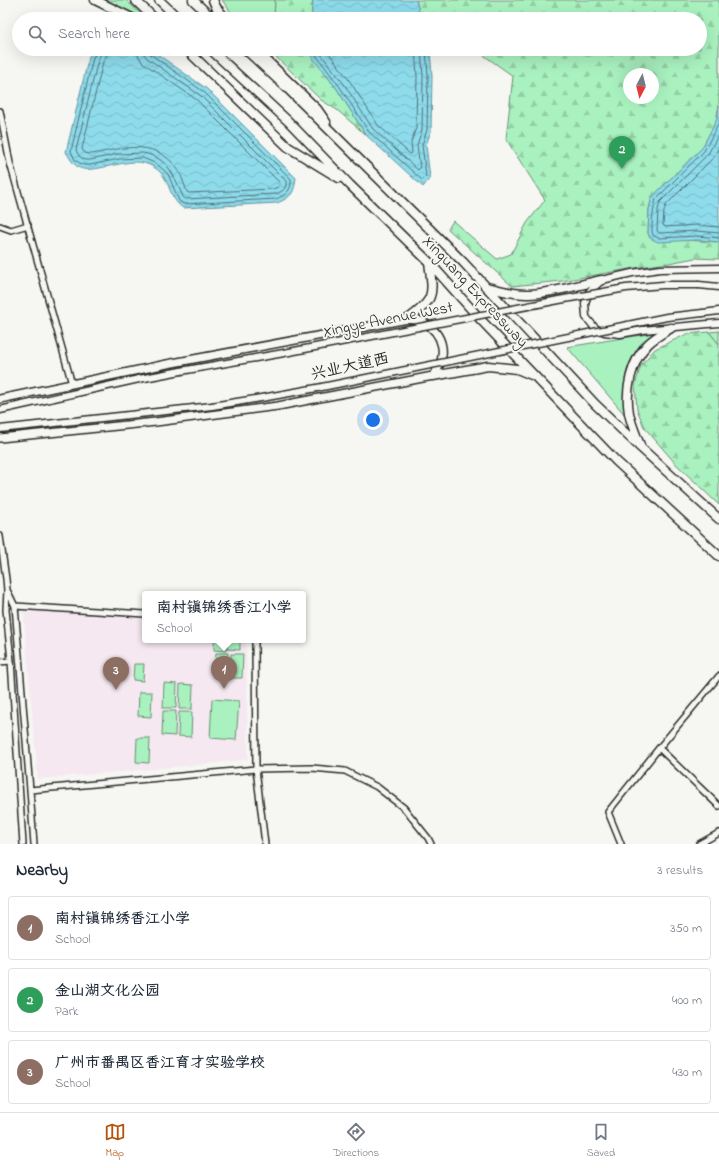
<!DOCTYPE html>
<html lang="en">
<head>
<meta charset="utf-8">
<style>
	:root { --surface:#fff; --page:#f2f2f3; --text:#1f2937; --muted:#747a83; --line:#e0e1e3; --accent:#b45309 }
	body { margin:0; font-family:"Indie Flower","LXGW WenKai TC",sans-serif; background:var(--page); color:var(--text) }
	.compass { position:absolute; left:623px; top:68px; width:36px; height:36px; border-radius:50%; background:var(--surface); box-shadow:0 4px 16px #0002; rotate:187deg }
	.you { position:absolute; left:373px; top:420px; width:14px; height:14px; margin:-10px; border:3px solid #fff; border-radius:50%; background:#1a73e8; box-shadow:0 0 0 6px #1a73e833 }
	.badge { display:grid; place-items:center; width:26px; height:26px; border-radius:50%; background:var(--accent); color:#fff; font-size:13px; font-weight:700 }
	.pin { position:absolute; translate:-50% -33px; filter:drop-shadow(0 1px 2px #0008) }
	.pin::after { content:''; position:absolute; top:21px; width:14px; height:12px; background:inherit; clip-path:polygon(0 0,100% 0,50% 100%) }
	.popup { position:absolute; left:142px; top:591px; width:164px; height:52px; box-sizing:border-box; display:grid; place-content:center; border-radius:4px; background:var(--surface); filter:drop-shadow(0 1px 3px #0005); font-size:13px; white-space:nowrap; color:var(--muted) }
	.popup b { font-size:15px; color:var(--text) }
	.popup::after { content:''; position:absolute; left:50%; top:100%; margin-left:-8px; border:8px solid transparent; border-top-color:var(--surface) }
	.list { margin:0; padding:0; list-style:none }
	h2 { display:flex; justify-content:space-between; align-items:center; height:52px; margin:0; padding:0 16px; font-size:17px }
	h2 small { font-size:13px; font-weight:400; color:var(--muted) }
	.list li { display:grid; grid-template-columns:26px 1fr auto; gap:12px; align-items:center; box-sizing:border-box; height:64px; margin:0 8px 8px; padding:0 8px; border:1px solid var(--line); border-radius:4px }
	.list b { display:block; font-size:15px; white-space:nowrap }
	.list p { margin:0; font-size:13px; white-space:nowrap; color:var(--muted) }
	.list em { font-size:13px; font-style:normal; color:var(--muted) }
	.icon { flex:none; width:22px; height:22px; fill:none; stroke:currentColor; stroke-width:2; stroke-linecap:round; stroke-linejoin:round }
	.map { position:relative; flex:none; width:719px; height:844px; overflow:hidden }
	.search { position:absolute; background:var(--surface); box-shadow:0 4px 16px #0002; left:12px; right:12px; top:12px; height:44px; display:flex; align-items:center; gap:10px; box-sizing:border-box; padding:0 14px; border-radius:22px; color:var(--muted); font-size:15px }
	.sheet { height:268px; background:var(--surface) }
	nav { display:flex; justify-content:space-around; align-items:center; box-sizing:border-box; height:56px; border-top:1px solid var(--line); background:var(--surface); font-size:11px; color:var(--muted) }
	nav a { display:grid; justify-items:center; gap:2px }
	nav .on { color:var(--accent) }
	.map>svg:first-child { display:block }
</style>
</head>
<body>
<div class="map">
<svg width="719" height="844" viewBox="0 0 719 844">
	<defs>
		<pattern id="forest-firs" width="22" height="20" patternUnits="userSpaceOnUse"><rect width="22" height="20" fill="#a9f1bf"/><path d="M5 1l3.5 6h-7zM16 11l3.5 6h-7z" fill="#92cfa4"/></pattern>
		<pattern id="water-waves" width="16" height="10" patternUnits="userSpaceOnUse"><rect width="16" height="10" fill="#8ddbeb"/><path d="M0 5q4-4 8 0t8 0" fill="none" stroke="#7abcca"/></pattern>
	</defs>
	<rect width="100%" height="100%" fill="#f6f6f2"/>
	<filter id="ink" filterUnits="userSpaceOnUse"><feTurbulence type="fractalNoise" baseFrequency=".025" numOctaves="2"/><feDisplacementMap in="SourceGraphic" scale="8" xChannelSelector="R" yChannelSelector="G"/><feConvolveMatrix kernelMatrix="1 2 1 2 8 2 1 2 1" color-interpolation-filters="sRGB"/></filter>
	<g filter="url(#ink)">
		<path fill="#f5e8f0" d="M23 607 145 613V640H246L248 759 197 765 38 779Z"/>
		<path fill="#a9f1bf" stroke="#6a8e75" d="M104 0H126L146 19H141Z
			M222 0H275L274 19H236Z
			M719 331V344L709 332Z
			M654 333C649 337 642 342 638 348 623 369 622 391 625 415L567 347Z
			M214 640H227L226 651 214 650Z
			M228 640H240V650L227 649Z
			M216 653H228L227 677H214Z
			M231 654H243L242 678H230Z
			M134 664H144L143 681 133 680Z
			M164 683 177 684 176 708H163Z
			M180 684 193 685 192 709H179Z
			M139 692H152L151 717 138 716Z
			M212 699 239 701 236 740 210 738Z
			M163 711H176L175 736 162 735Z
			M179 712H192L191 737 178 736Z
			M137 738H150L149 763 136 762Z"/>
		<path fill="url(#forest-firs)" stroke="#6a8e75" fill-rule="evenodd" d="M275 0H313L311 19H274Z
			M416 0H719V106L716 121 702 148 652 197 649 209 648 233 650 238 719 242V259L695 258 669 263 646 266 562 281 512 286 448 229 453 221 497 259 511 254 527 223 545 200 506 139 513 76 475 49H700V19H421ZM629 74H653V98H629Z
			M274 49H310L312 57 337 89 366 135 337 110 321 100 274 55Z
			M709 332 719 344V505L676 464 644 427 637 409 635 385 641 365 655 349 687 334Z"/>
		<path fill="url(#water-waves)" stroke="#66959e" d="M313 0H416L421 19H311Z
			M94 49H150L207 89 296 178C294 193 292 197 277 203L183 208C164 195 174 172 144 163 127 158 92 174 80 168 73 165 70 158 66 152L89 56Z
			M310 49H430L432 76 431 131 426 145 430 178 423 187 366 135 337 89 312 57Z
			M719 106V242L697 240 658 242 650 238 648 233 649 209 652 197 702 148 716 121Z"/>
		<g fill="none" stroke-linecap="round" stroke-linejoin="round">
			<path stroke="#527178" stroke-width="1" d="M97 49 96 52 93 58 71 151 75 160 83 165H90L119 159 143 158 157 164 168 174 179 201 184 204 276 199C286 195 292 190 291 179L204 92 150 54 148 49
				M102 49 101 54 98 60 76 150 79 156 85 160H90L118 154 143 153C169 158 174 176 183 197L186 199 275 194C282 192 287 189 286 181L201 96 147 58 144 54 143 49
				M108 49 107 55 103 62 82 149 84 152C89 156 96 153 102 152 129 146 157 142 176 167 181 173 184 184 187 192L189 193 273 189 278 187 280 184 279 182 197 100 142 62 138 55 137 49
				M314 49 316 55 340 87 369 132 422 180 426 176 422 145 427 130 428 76 426 49
				M320 49V53L344 84 373 129 418 170 420 168 417 145 422 130 423 76 421 49
				M326 49 349 80 378 125 410 154 412 153 411 142 416 128 417 76 415 49
				M719 123 704 151 656 199C654 205 650 230 653 235 654 236 658 238 659 238L697 236 719 238
				M719 134 708 154 660 202 658 210 657 231 660 233 697 231 719 233
				M719 147 713 158 666 205 664 211 663 225 665 227 697 225 719 227"/>
			<defs>
				<path id="minor" d="M0 111 10 163 72 384
					M0 226 11 230 28 225
					M0 536 6 579 7 590 6 610 11 661 23 844
					M7 590 15 606 30 790
					M15 606 145 614
					M255 643 256 769 265 844
					M0 662 11 661
					M659 748 719 806
					M34 844 30 790 256 769 312 768 345 771 377 787 404 808 428 838 431 844
					M621 844 608 812 659 748 719 676
					M699 844 719 833"/>
				<path id="tertiary" d="M719 268 660 269 632 273 602 280 589 292 585 303 586 317 595 328 604 332 620 334 643 330 719 323
					M699 285 719 287
					M703 313 719 311
					M0 410 139 379 181 371
					M0 429 212 406"/>
				<path id="secondary" d="M0 399 167 364 408 319C413 320 419 320 423 322 445 334 448 357 433 376L278 406 156 422 0 438"/>
				<path id="trunk" d="M95 0 134 19
					M135 0 155 19
					M159 0 179 19
					M193 0 213 19
					M213 0 216 7 226 19
					M186 49 288 147 339 178
					M210 49 288 121 350 185 429 262 481 320 616 461 719 556
					M245 49 287 88 463 262 595 404 641 448 719 519
					M255 49 317 109 326 122
					M486 287C500 290 515 295 529 294 553 293 578 285 602 280
					M408 319C436 299 433 294 429 262
					M433 376 488 366 517 369 534 376
					M640 445C636 435 631 424 629 413 625 390 631 361 648 344 654 338 663 333 671 328"/>
			</defs>
			<use href="#minor" stroke="#2b2b2b" stroke-width="8"/>
			<use href="#tertiary" stroke="#2b2b2b" stroke-width="9"/>
			<use href="#secondary" stroke="#2b2b2b" stroke-width="10"/>
			<use href="#trunk" stroke="#2b2b2b" stroke-width="11"/>
			<use href="#minor" stroke="#f6f6f2" stroke-width="5"/>
			<use href="#tertiary" stroke="#f6f6f2" stroke-width="6"/>
			<use href="#secondary" stroke="#f6f6f2" stroke-width="7"/>
			<use href="#trunk" stroke="#f6f6f2" stroke-width="8"/>
			<defs>
				<path id="tertiary-bridge" d="M181 371 284 353 559 300 626 288 663 285H699
					M212 406 267 397 317 388 667 317 703 313"/>
			</defs>
			<use href="#tertiary-bridge" stroke="#2b2b2b" stroke-width="9" stroke-linecap="butt"/>
			<use href="#tertiary-bridge" stroke="#f6f6f2" stroke-width="6"/>
		</g>
	</g>
	<g text-anchor="middle" dominant-baseline="central" stroke-width="4" stroke-linejoin="round" paint-order="stroke">
		<g font-size="16" fill="#2b2b2b" stroke="#f6f6f2">
			<text transform="translate(475 292) rotate(47)">Xinguang Expressway</text>
			<text transform="translate(388 320) rotate(-11)">Xingye Avenue West</text>
			<text transform="translate(350 367) rotate(-12)">兴业大道西</text>
		</g>
	</g>
</svg>
<svg class="compass" viewBox="-18 -18 36 36"><path d="M0-13l5 13h-10z" fill="#e53935"/><path d="M0 13l5-13h-10z" fill="#747a83"/></svg>
<div class="you"></div>
<div class="pin badge" style="left:224px;top:689px;background:#8d6e63">1</div>
<div class="popup"><b>南村镇锦绣香江小学</b>School</div>
<div class="pin badge" style="left:622px;top:169px;background:#2e9e5b">2</div>
<div class="pin badge" style="left:116px;top:690px;background:#8d6e63">3</div>
<div class="search"><svg class="icon" aria-label="search" viewBox="0 0 24 24"><circle cx="10" cy="10" r="6"/><path d="M15 15l6 6"/></svg>Search here</div>
</div>
<section class="sheet">
<h2>Nearby<small>3 results</small></h2>
<ul class="list">
<li><span class="badge" style="background:#8d6e63">1</span><div><b>南村镇锦绣香江小学</b><p>School</p></div><em>350 m</em></li>
<li><span class="badge" style="background:#2e9e5b">2</span><div><b>金山湖文化公园</b><p>Park</p></div><em>400 m</em></li>
<li><span class="badge" style="background:#8d6e63">3</span><div><b>广州市番禺区香江育才实验学校</b><p>School</p></div><em>430 m</em></li>
</ul>
</section>
<nav>
<a class="on"><svg class="icon" aria-label="map" viewBox="0 0 24 24"><path d="M3 6l6-2 6 2 6-2v14l-6 2-6-2-6 2zM9 4v14M15 6v14"/></svg>Map</a>
<a><svg class="icon" aria-label="directions" viewBox="0 0 24 24"><path d="M12 3l9 9-9 9-9-9zM9 14v-3h6M13 9l2 2-2 2"/></svg>Directions</a>
<a><svg class="icon" aria-label="saved" viewBox="0 0 24 24"><path d="M7 4h10v16l-5-4-5 4z"/></svg>Saved</a>
</nav>
</body>
</html>
